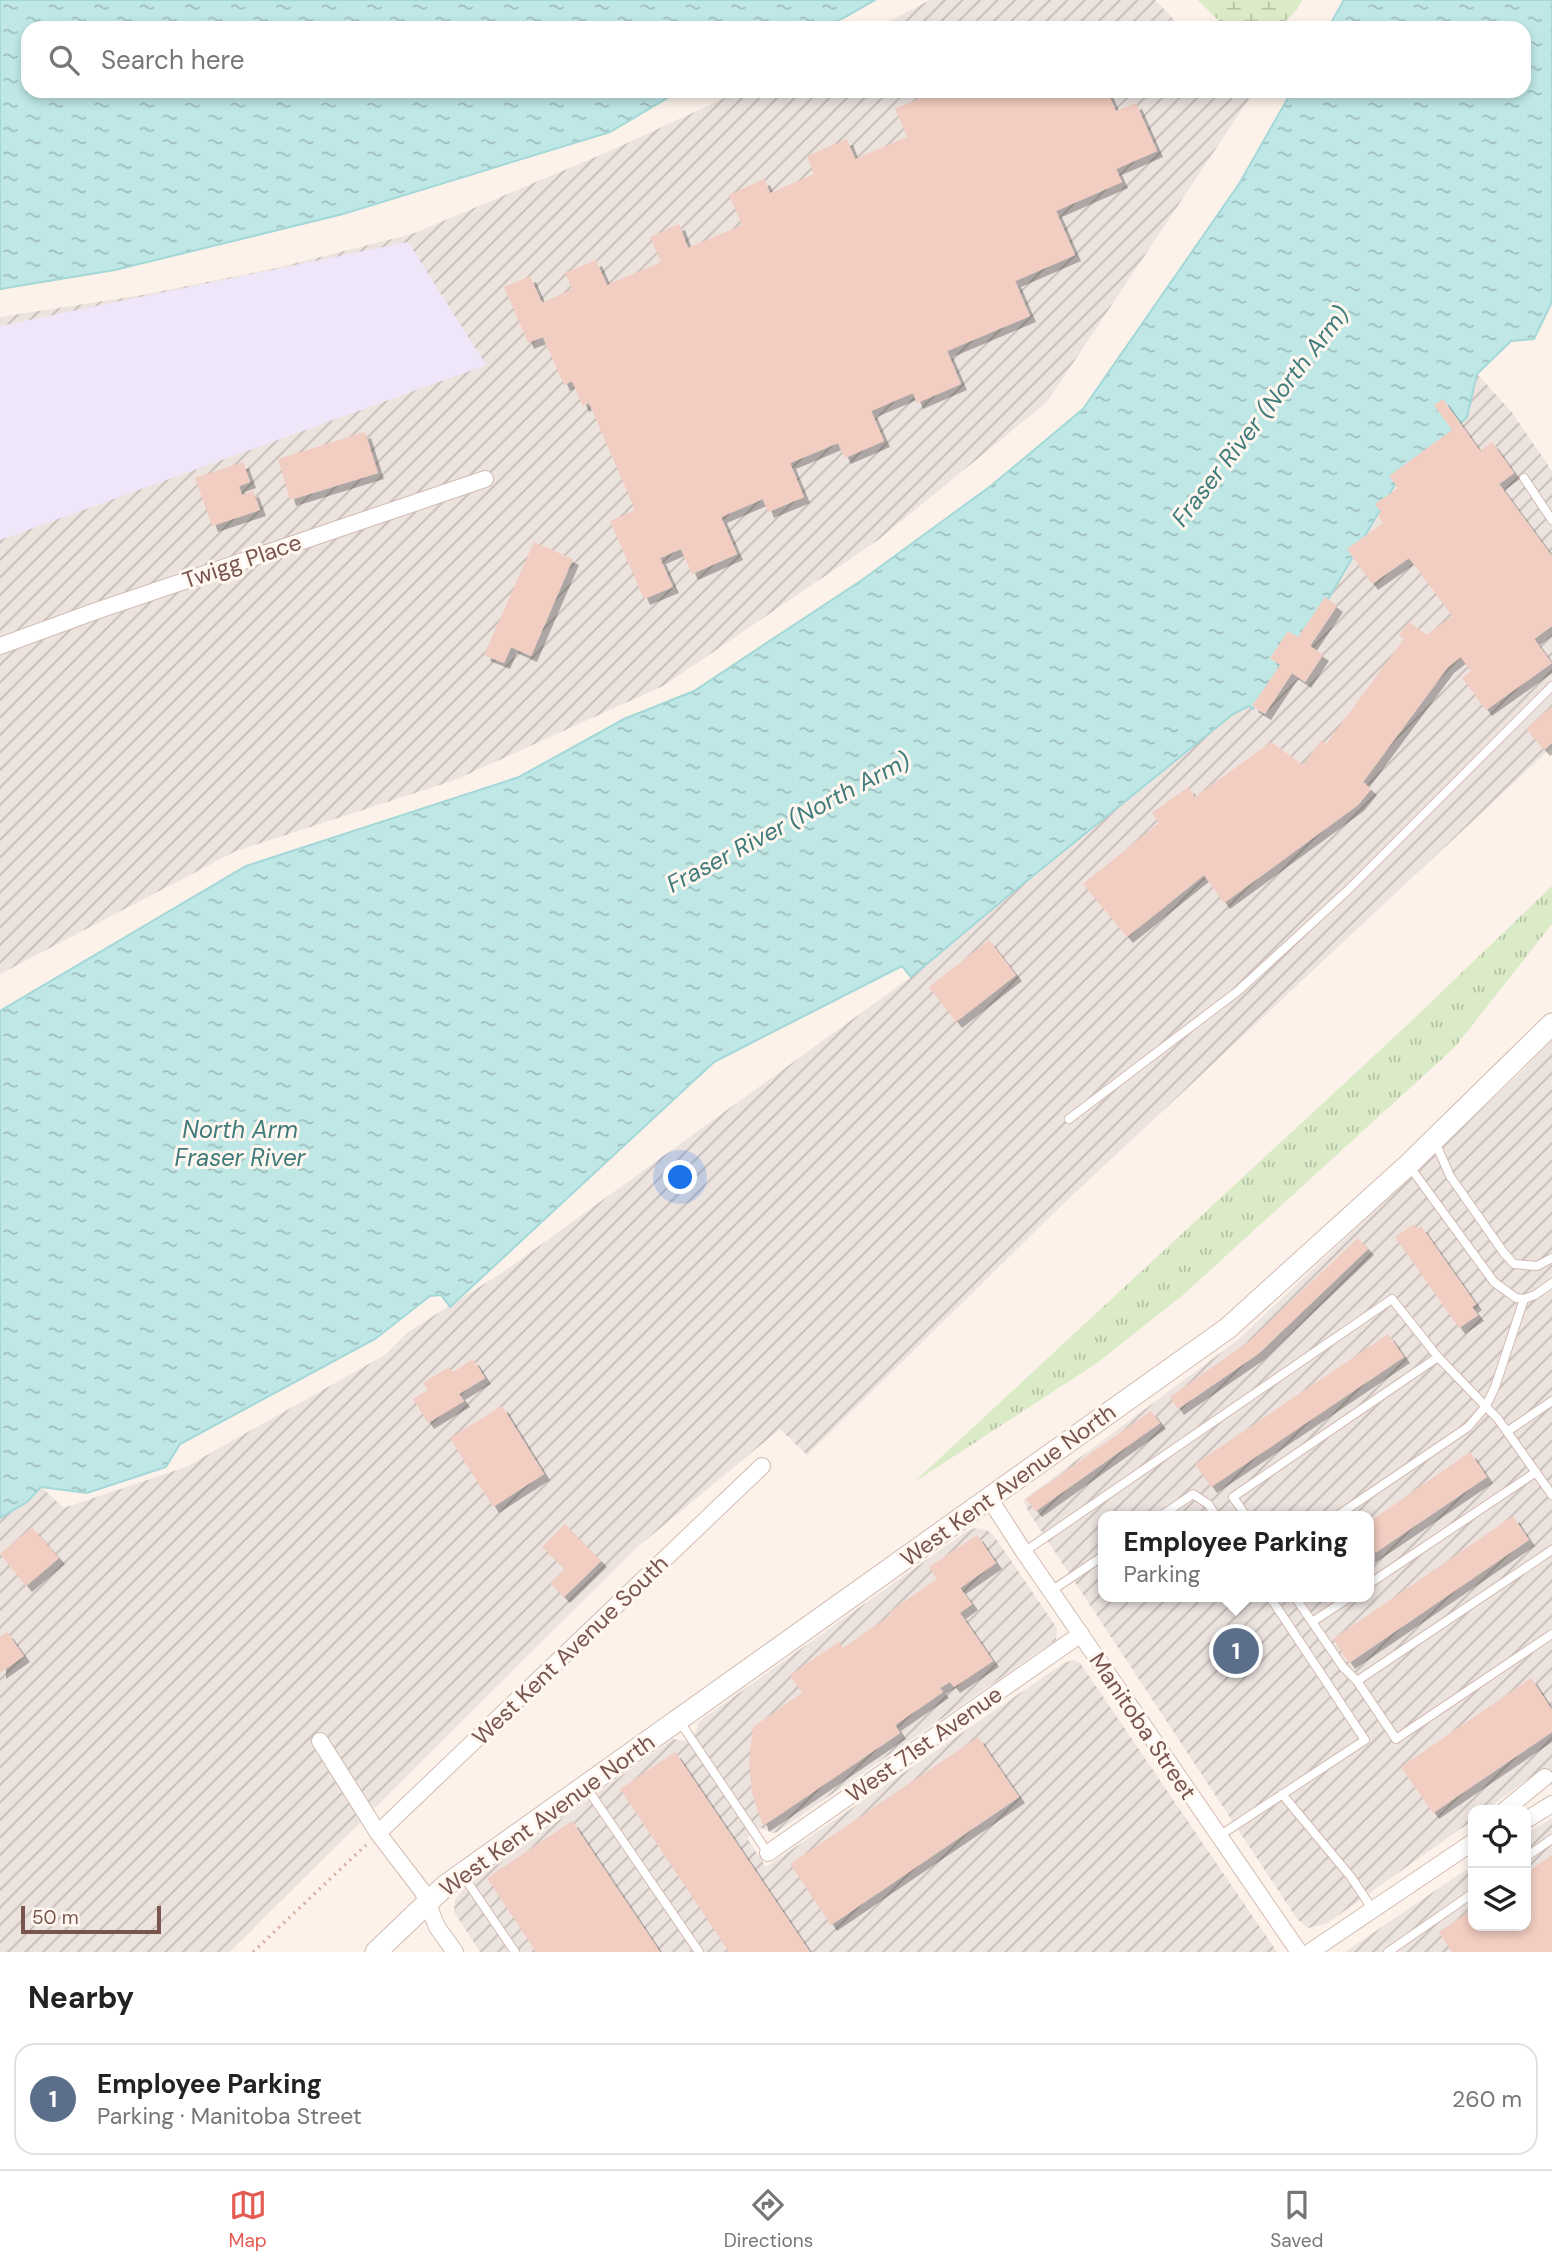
<!DOCTYPE html>
<html lang="en">
<head>
<meta charset="utf-8">
<style>
	:root { --surface:#fff; --page:#f2f2f2; --text:#222; --muted:#767676; --line:#e0e0e0; --accent:#e45b51 }
	body { margin:0; font-family:"DM Sans",sans-serif; background:var(--page); color:var(--text) }
	.controls { position:absolute; right:21px; bottom:21px; display:grid; overflow:hidden; border-radius:14px; box-shadow:0 4px 10px #0003 }
	.controls button { width:63px; height:63px; display:grid; place-items:center; padding:0; border:0; border-bottom:2px solid var(--line); background:var(--surface); color:var(--text); font:35px sans-serif }
	.scale { position:absolute; left:21px; bottom:18px; width:140px; box-sizing:border-box; padding-left:7px; border:4px solid #78554d; border-top:0; font-size:19px; line-height:24px; white-space:nowrap; color:#78554d; -webkit-text-stroke:5px #fff7f0; paint-order:stroke }
	.you { position:absolute; left:681px; top:1178px; width:24px; height:24px; margin:-18px; border:5px solid #fff; border-radius:50%; background:#1a73e8; box-shadow:0 0 0 10px #1a73e833 }
	.badge { display:grid; place-items:center; width:46px; height:46px; border-radius:50%; background:var(--accent); color:#fff; font-size:23px; font-weight:700 }
	.pin { position:absolute; translate:-50% -50%; border:4px solid #fff; box-shadow:0 2px 7px #0006 }
	.popup { position:absolute; left:1098px; top:1511px; width:276px; height:91px; box-sizing:border-box; display:grid; place-content:center; border-radius:14px; background:var(--surface); filter:drop-shadow(0 2px 5px #0005); font-size:23px; white-space:nowrap; color:var(--muted) }
	.popup b { font-size:26px; color:var(--text) }
	.popup::after { content:''; position:absolute; left:50%; top:100%; margin-left:-14px; border:14px solid transparent; border-top-color:var(--surface) }
	.list { margin:0; padding:0; list-style:none }
	h2 { display:flex; justify-content:space-between; align-items:center; height:91px; margin:0; padding:0 28px; font-size:30px }
	h2 small { font-size:23px; font-weight:400; color:var(--muted) }
	.list li { display:grid; grid-template-columns:46px 1fr auto; gap:21px; align-items:center; box-sizing:border-box; height:112px; margin:0 14px 14px; padding:0 14px; border:2px solid var(--line); border-radius:21px }
	.list b { display:block; font-size:26px; white-space:nowrap }
	.list p { margin:0; font-size:23px; white-space:nowrap; color:var(--muted) }
	.list em { font-size:23px; font-style:normal; color:var(--muted) }
	.icon { flex:none; width:38px; height:38px; fill:none; stroke:currentColor; stroke-width:2; stroke-linecap:round; stroke-linejoin:round }
	.map { position:relative; flex:none; width:1552px; height:1952px; overflow:hidden }
	.search { position:absolute; background:var(--surface); box-shadow:0 4px 10px #0003; left:21px; right:21px; top:21px; height:77px; display:flex; align-items:center; gap:18px; box-sizing:border-box; padding:0 24px; border-radius:21px; color:var(--muted); font-size:26px }
	.sheet { height:217px; background:var(--surface) }
	nav { display:flex; justify-content:space-around; align-items:center; box-sizing:border-box; height:98px; border-top:2px solid var(--line); background:var(--surface); font-size:19px; color:var(--muted) }
	nav a { display:grid; justify-items:center; gap:4px }
	nav .on { color:var(--accent) }
	.map>svg:first-child { display:block }
</style>
</head>
<body>
<div class="map">
<svg width="1552" height="1952" viewBox="0 0 1552 1952">
	<defs>
		<pattern id="industrial-furrows" width="10" height="10" patternUnits="userSpaceOnUse" patternTransform="scale(1.75)"><rect width="10" height="10" fill="#ece3df"/><path d="M-1 1l2-2M0 10L10 0M9 11l2-2" fill="none" stroke="#c4bbb7"/></pattern>
		<pattern id="grass-tufts" width="24" height="20" patternUnits="userSpaceOnUse" patternTransform="scale(1.75)"><rect width="24" height="20" fill="#dbebc8"/><path d="M3 7l-1-3M5 7V3M7 7l1-3M15 17l-1-3M17 17v-4M19 17l1-3" fill="none" stroke="#b6c1a5"/></pattern>
		<pattern id="wetland-marsh" width="20" height="14" patternUnits="userSpaceOnUse" patternTransform="scale(1.75)"><rect width="20" height="14" fill="#dbebc8"/><path d="M1 5h8M5 5V1M11 12h8M15 12V8" fill="none" stroke="#b6c1a5"/></pattern>
		<pattern id="water-ripples" width="26" height="14" patternUnits="userSpaceOnUse" patternTransform="scale(1.75)"><rect width="26" height="14" fill="#bee7e6"/><path d="M2 4q2-2 4 0t4 0M15 11q2-2 4 0t4 0" fill="none" stroke="#9fbebd"/></pattern>
		<filter id="shadow"><feDropShadow dx="6" dy="6" stdDeviation="0" flood-color="#0004"/></filter>
	</defs>
	<rect width="100%" height="100%" fill="#fcf2ea"/>
	<path fill="url(#industrial-furrows)" fill-rule="evenodd" d="M930 0H1155L1182 28H876Z
		M740 91H1241L1249 99 1047 402 878 540 663 686 455 780 236 851 0 974V317L142 295 272 269 412 234 610 151Z
		M1477 374 1511 411 1552 471V747L1061 1206 807 1455 780 1429 635 1549 230 1952H0V1518L27 1502 41 1487 64 1508 186 1467 385 1355 408 1332 503 1272 911 977 1008 896 1233 714 1249 705 1253 708 1394 486 1467 417Z
		M1552 1039V1787L1540 1770 1486 1810H1473V1820L1326 1924 1308 1928 1297 1919 1028 1511 1023 1500 1239 1339 1524 1069ZM1103 1516H1369V1597H1103Z
		M975 1528 987 1530 994 1536 1057 1628 1056 1640 777 1832 773 1833 761 1828 754 1832 747 1838 766 1867 1064 1663 1073 1660 1080 1663 1277 1952H480L454 1912 455 1900 464 1888 673 1739 684 1741 696 1732 698 1722 967 1531Z
		M1552 1818V1952H1345L1473 1865V1926H1526V1834Z"/>
	<path fill="#efe6f9" d="M408 242 486 365 0 540V326Z"/>
	<path fill="url(#grass-tufts)" d="M1552 886V924L1455 1047 1183 1295 1097 1363 913 1483 1404 1028Z"/>
	<path fill="url(#wetland-marsh)" d="M1198 0H1302C1285 35 1259 28 1226 28Z"/>
	<path fill="url(#water-ripples)" stroke="#a4d8d8" stroke-width="2" d="M0 0H875L845 17 821 28H28V91H679L610 132 343 214 115 270 0 289Z
		M1344 0H1552V302L1534 339 1511 341 1477 374 1467 417 1394 486 1330 596 1253 709 1249 706 1233 714 1008 896 911 977 902 966 714 1062 450 1307 441 1295 430 1296 375 1339 180 1444 166 1467 87 1493 41 1487 27 1502 0 1518V1011L246 866 519 777 624 719 694 691 862 580 992 485 1083 409 1239 184 1292 91H1524V28H1328Z"/>
	<path fill="#f2cdc1" filter="url(#shadow)" d="M936 91H1107L1116 111 1136 103 1157 151 1116 169 1122 182 1056 211 1075 255 1015 281 1030 316 947 351 961 384 917 403 913 393 871 411 884 441 845 458 838 443 790 463 804 497 768 512 763 499 721 517 737 554 692 574 681 549 660 558 673 587 644 599 610 521 635 510 589 403 583 406 572 381 564 385 543 337 528 343 504 287 530 276 542 303 572 289 565 273 596 260 607 285 661 262 650 237 679 224 688 248 742 225 729 195 764 179 770 193 814 174 807 156 847 139 855 159 907 137 895 109Z
		M1443 399 1480 451 1492 442 1514 473 1499 484 1552 556V626L1534 639 1552 663 1486 710 1462 678 1471 671 1461 657 1448 667 1363 782 1371 789 1358 805 1224 903 1204 875 1127 937 1083 884 1159 823 1152 813 1188 787 1195 797 1271 742 1303 765 1321 740 1326 744 1404 639 1399 635 1409 622 1427 635 1452 616 1409 558 1372 584 1347 549 1383 523 1378 515 1381 512 1375 504 1398 488 1389 476 1452 430 1434 405Z
		M365 432 378 473 290 500 278 459Z
		M243 462 250 482 239 486 242 495 253 491 260 510 212 526 195 478Z
		M534 542 573 559 531 656 511 647 504 663 484 655Z
		M1325 597 1337 606 1310 646 1323 655 1305 682 1292 673 1265 714 1252 706 1280 665 1270 658 1288 631 1298 637Z
		M1552 706V743L1544 750 1526 729Z
		M989 940 1016 975 956 1022 929 987Z
		M1414 1224 1417 1229 1421 1226 1476 1304 1472 1307 1478 1315 1459 1328 1395 1237Z
		M1358 1238 1368 1249 1258 1354 1178 1409 1170 1397 1248 1342Z
		M1388 1334 1404 1357 1211 1487 1195 1464Z
		M473 1359 485 1378 459 1394 464 1401 428 1423 413 1399 428 1390 423 1383 449 1367 453 1372Z
		M502 1406 544 1474 493 1507 450 1438Z
		M1151 1411 1160 1423 1036 1511 1026 1499Z
		M1470 1452 1487 1477 1369 1557V1522Z
		M1513 1516 1529 1540 1349 1663 1333 1639Z
		M565 1524 601 1561 564 1597 550 1583 565 1569 542 1547Z
		M32 1527 59 1558 26 1586 0 1554Z
		M977 1535 996 1563 960 1588 972 1604 960 1613 993 1661 954 1687 950 1682 940 1688 943 1692 895 1725 900 1733 763 1826 752 1793 749 1761 753 1727 802 1693 790 1675 839 1642 843 1648 891 1615 889 1612 937 1579 929 1567Z
		M7 1632 24 1656 0 1673V1637Z
		M1531 1678 1552 1710V1732L1433 1813 1401 1767Z
		M978 1737 1019 1797 831 1925 790 1864Z
		M675 1752 810 1952H729L620 1789Z
		M572 1821 660 1952H536L487 1878Z
		M1552 1855V1952H1452L1439 1932 1473 1909V1926H1526V1873Z"/>
	<g fill="none" stroke-linecap="round" stroke-linejoin="round">
		<defs>
			<path id="service" d="M1524 478 1552 520
				M1069 1119 1238 991 1348 890 1552 686
				M1435 1142 1450 1176 1504 1253 1514 1264 1537 1266 1552 1258
				M1410 1167 1494 1282 1516 1298 1524 1299 1535 1295 1552 1283
				M1508 1431 1552 1401
				M1161 1516 1193 1494 1208 1504 1216 1516
				M1246 1516 1233 1497 1438 1357
				M1337 1516 1468 1427 1486 1406 1495 1387 1524 1299
				M1552 1550 1357 1681 1396 1739 1552 1634
				M1024 1552 1392 1299 1438 1357 1498 1419 1552 1495
				M1369 1584 1536 1472
				M1051 1591 1103 1556
				M1295 1597 1343 1667 1357 1681
				M1312 1622 1350 1597
				M680 1722 768 1853
				M586 1787 699 1952
				M1282 1794 1351 1877 1373 1910
				M1219 1836 1365 1740 1270 1597
				M1526 1857 1552 1839
				M462 1874 515 1952
				M1388 1952 1473 1893"/>
			<path id="minor" d="M0 646 93 612 485 479
				M989 1498 1024 1552 1299 1952
				M320 1741 378 1833 423 1892 437 1927 455 1952
				M1505 1810 1545 1777
				M1526 1820 1552 1804
				M378 1833 762 1466
				M768 1853 1081 1634
				M1310 1952 1473 1842"/>
			<path id="tertiary" d="M376 1952 445 1886 1228 1328 1408 1165 1552 1024"/>
		</defs>
		<use href="#service" stroke="#d2bbb1" stroke-width="10"/>
		<use href="#minor" stroke="#d2bbb1" stroke-width="18"/>
		<use href="#tertiary" stroke="#d2bbb1" stroke-width="23"/>
		<path stroke="#d7b0a4" stroke-width="3.5" stroke-dasharray="2 5" stroke-linecap="butt" d="M253 1952 366 1845"/>
		<use href="#service" stroke="#fff" stroke-width="8"/>
		<use href="#minor" stroke="#fff" stroke-width="16"/>
		<use href="#tertiary" stroke="#fff" stroke-width="21"/>
	</g>
	<g text-anchor="middle" dominant-baseline="central" stroke-width="6" stroke-linejoin="round" paint-order="stroke">
		<g font-size="23" fill="#78554d" stroke="#fff7f0">
			<text transform="translate(242 561) rotate(-19)">Twigg Place</text>
			<text transform="translate(1008 1485) rotate(-36)">West Kent Avenue North</text>
			<text transform="translate(570 1650) rotate(-44)">West Kent Avenue South</text>
			<text transform="translate(1143 1726) rotate(56)">Manitoba Street</text>
			<text transform="translate(924 1744) rotate(-35)">West 71st Avenue</text>
			<text transform="translate(547 1815) rotate(-36)">West Kent Avenue North</text>
		</g>
		<g font-size="24" font-style="italic" fill="#407c7c" stroke="#fff7f0">
			<text transform="translate(1260 416) rotate(-52)">Fraser River (North Arm)</text>
			<text transform="translate(788 822) rotate(-28)">Fraser River (North Arm)</text>
			<text x="240" y="1129">North Arm<tspan x="240" dy="28">Fraser River</tspan></text>
		</g>
	</g>
</svg>
<div class="controls">
<button><svg class="icon" aria-label="locate" viewBox="0 0 24 24"><circle cx="12" cy="12" r="6"/><path d="M12 2v4M12 18v4M2 12h4M18 12h4"/></svg></button>
<button><svg class="icon" aria-label="layers" viewBox="0 0 24 24"><path d="M12 4l9 5-9 5-9-5zM3 14l9 5 9-5"/></svg></button>
</div>
<div class="scale">50 m</div>
<div class="you"></div>
<div class="pin badge" style="left:1236px;top:1651px;background:#5c6f8a">1</div>
<div class="popup"><b>Employee Parking</b>Parking</div>
<div class="search"><svg class="icon" aria-label="search" viewBox="0 0 24 24"><circle cx="10" cy="10" r="6"/><path d="M15 15l6 6"/></svg>Search here</div>
</div>
<section class="sheet">
<h2>Nearby<small></small></h2>
<ul class="list">
<li><span class="badge" style="background:#5c6f8a">1</span><div><b>Employee Parking</b><p>Parking · Manitoba Street</p></div><em>260 m</em></li>
</ul>
</section>
<nav>
<a class="on"><svg class="icon" aria-label="map" viewBox="0 0 24 24"><path d="M3 6l6-2 6 2 6-2v14l-6 2-6-2-6 2zM9 4v14M15 6v14"/></svg>Map</a>
<a><svg class="icon" aria-label="directions" viewBox="0 0 24 24"><path d="M12 3l9 9-9 9-9-9zM9 14v-3h6M13 9l2 2-2 2"/></svg>Directions</a>
<a><svg class="icon" aria-label="saved" viewBox="0 0 24 24"><path d="M7 4h10v16l-5-4-5 4z"/></svg>Saved</a>
</nav>
</body>
</html>
